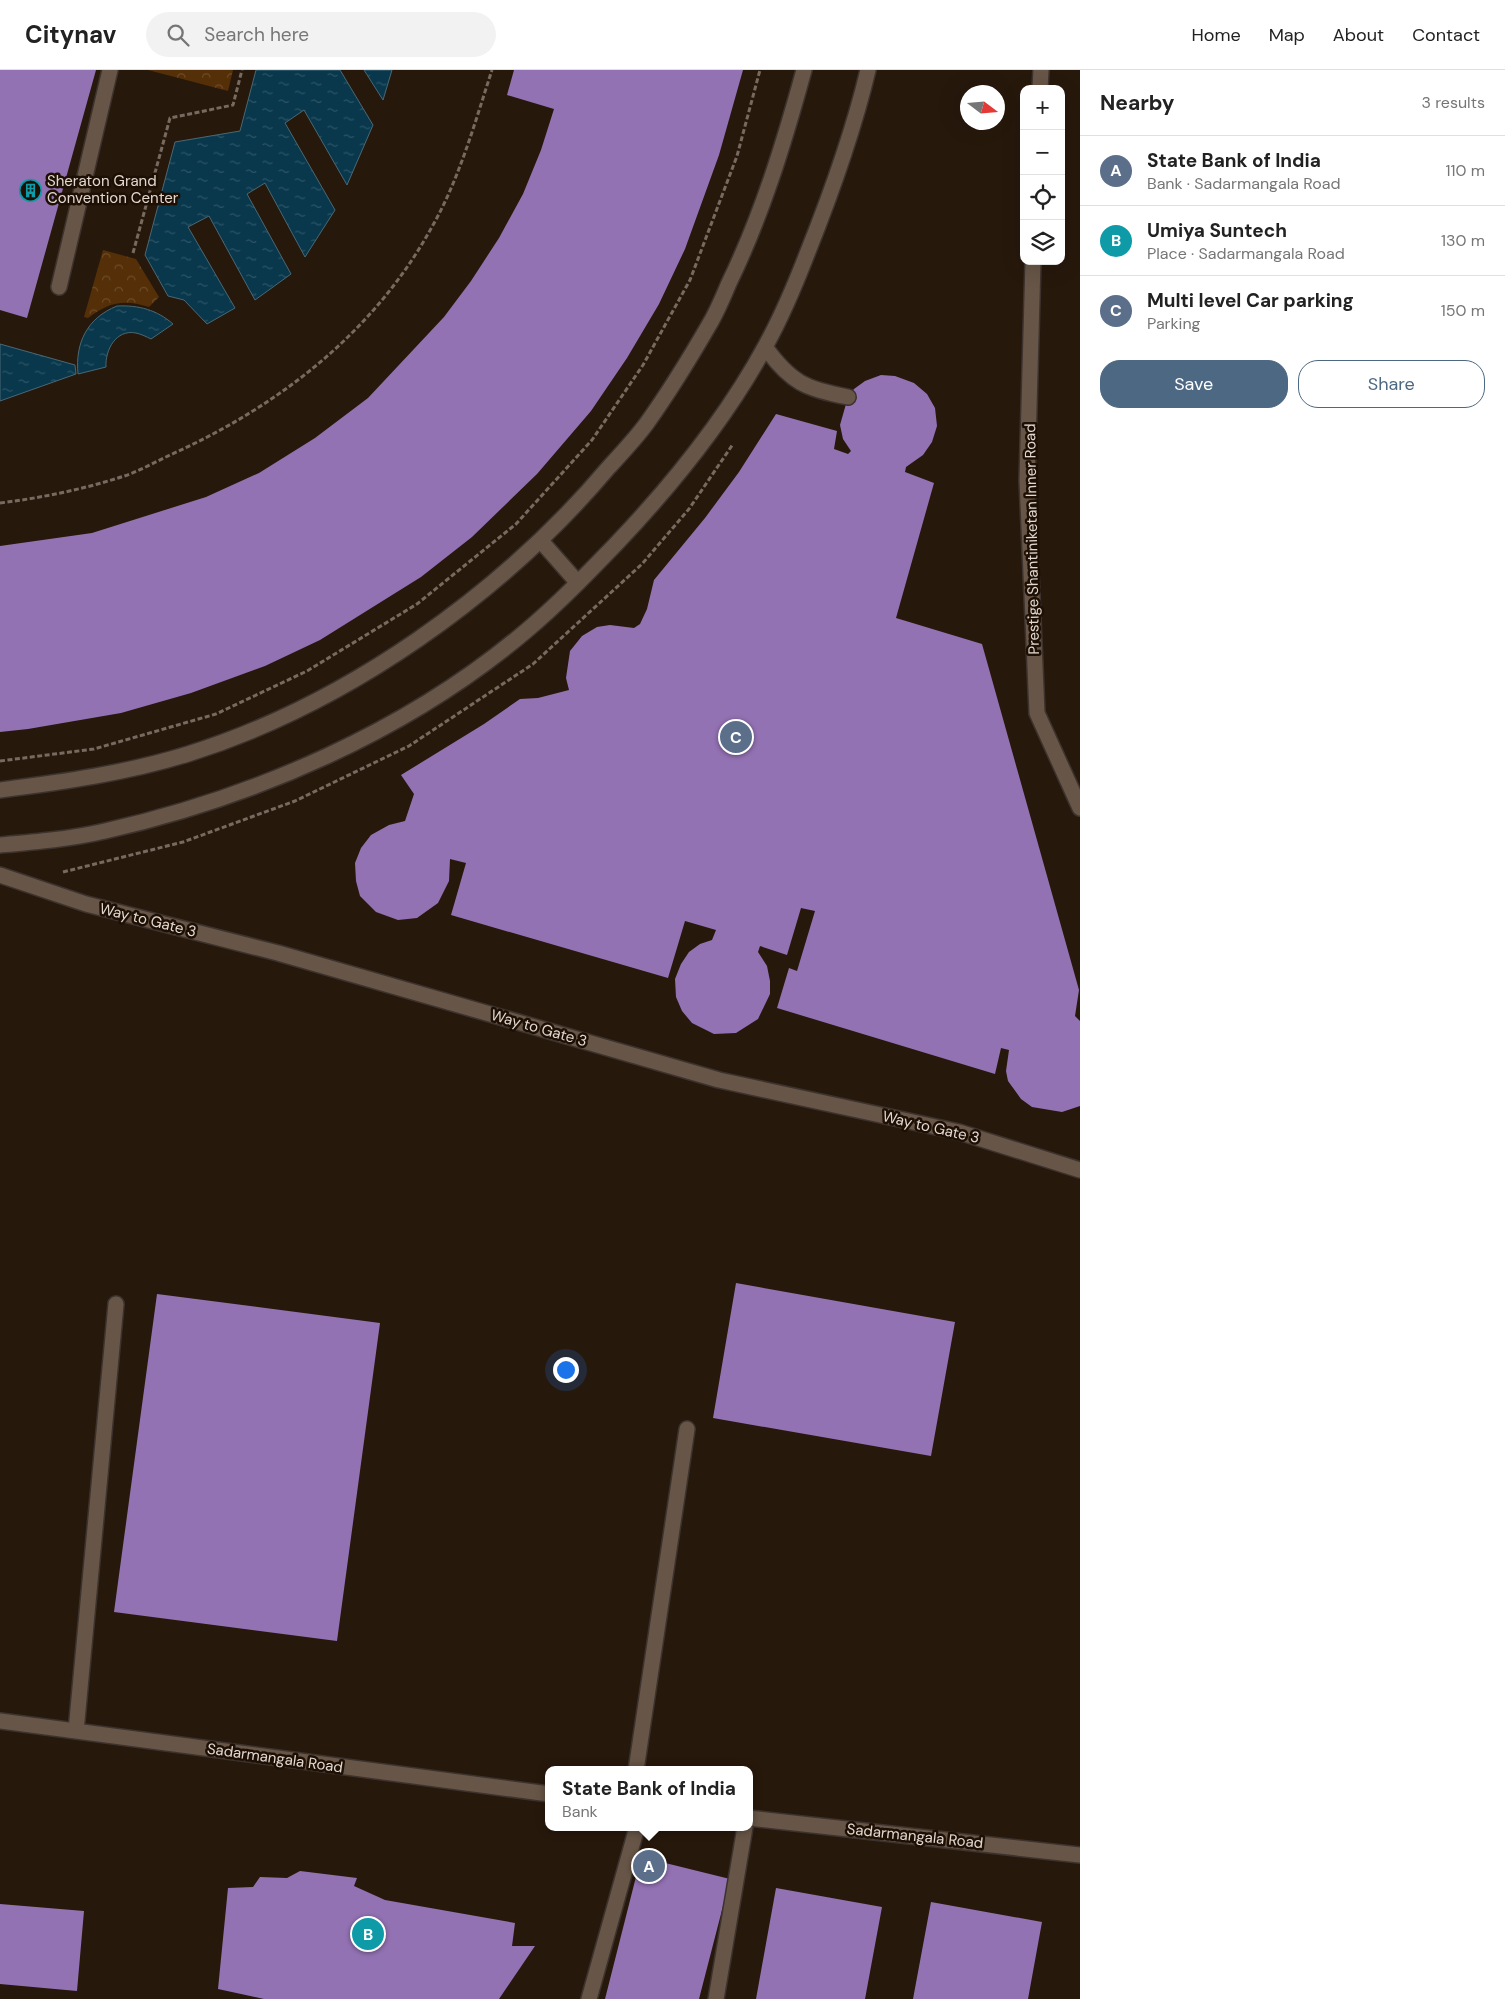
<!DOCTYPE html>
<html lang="en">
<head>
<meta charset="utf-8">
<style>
	:root { --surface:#fff; --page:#f2f2f2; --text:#222; --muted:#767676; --line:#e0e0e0; --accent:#4c6883 }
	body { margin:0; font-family:"DM Sans",sans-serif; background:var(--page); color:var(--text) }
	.controls { position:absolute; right:15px; top:15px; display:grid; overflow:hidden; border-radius:10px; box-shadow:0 5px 20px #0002 }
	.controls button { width:45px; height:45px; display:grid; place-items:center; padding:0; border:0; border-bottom:1px solid var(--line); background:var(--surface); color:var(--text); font:25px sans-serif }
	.compass { position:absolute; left:960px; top:15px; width:45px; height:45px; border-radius:50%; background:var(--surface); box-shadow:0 5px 20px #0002; rotate:106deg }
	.you { position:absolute; left:565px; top:1299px; width:18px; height:18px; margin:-12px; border:4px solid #fff; border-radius:50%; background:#1a73e8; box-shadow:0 0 0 8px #1a73e833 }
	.badge { display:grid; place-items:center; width:32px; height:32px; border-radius:50%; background:var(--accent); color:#fff; font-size:16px; font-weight:700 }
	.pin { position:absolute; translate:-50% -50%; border:2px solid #fff; box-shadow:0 1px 5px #0006 }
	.popup { position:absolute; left:545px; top:1696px; width:208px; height:65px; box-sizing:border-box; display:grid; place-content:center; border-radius:10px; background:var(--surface); filter:drop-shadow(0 1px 4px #0005); font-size:16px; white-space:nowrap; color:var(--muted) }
	.popup b { font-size:19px; color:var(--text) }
	.popup::after { content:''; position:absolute; left:50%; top:100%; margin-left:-10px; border:10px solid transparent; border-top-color:var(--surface) }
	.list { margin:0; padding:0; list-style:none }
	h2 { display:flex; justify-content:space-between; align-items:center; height:65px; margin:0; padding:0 20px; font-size:21px }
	h2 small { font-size:16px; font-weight:400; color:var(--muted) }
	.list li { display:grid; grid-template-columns:32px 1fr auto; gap:15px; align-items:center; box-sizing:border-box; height:70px; padding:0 20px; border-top:1px solid var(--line) }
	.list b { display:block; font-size:19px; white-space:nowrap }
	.list p { margin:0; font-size:16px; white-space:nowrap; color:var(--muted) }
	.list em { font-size:16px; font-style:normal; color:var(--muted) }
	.actions { display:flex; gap:10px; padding:15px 20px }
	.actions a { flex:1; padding:11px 0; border:1px solid var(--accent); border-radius:20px; text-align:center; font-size:18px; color:var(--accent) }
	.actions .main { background:var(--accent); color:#fff }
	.icon { flex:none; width:28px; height:28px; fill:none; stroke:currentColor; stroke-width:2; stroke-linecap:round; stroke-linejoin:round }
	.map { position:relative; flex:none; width:1080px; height:1929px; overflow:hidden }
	header { display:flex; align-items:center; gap:30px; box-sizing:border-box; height:70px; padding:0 25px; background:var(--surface); border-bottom:1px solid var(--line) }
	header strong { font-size:24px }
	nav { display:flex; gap:28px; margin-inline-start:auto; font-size:18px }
	.search { width:350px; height:45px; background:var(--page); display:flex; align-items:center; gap:12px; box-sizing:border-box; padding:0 18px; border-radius:28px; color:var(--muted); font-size:19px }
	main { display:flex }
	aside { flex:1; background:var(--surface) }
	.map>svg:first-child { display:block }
</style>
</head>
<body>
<header>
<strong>Citynav</strong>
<div class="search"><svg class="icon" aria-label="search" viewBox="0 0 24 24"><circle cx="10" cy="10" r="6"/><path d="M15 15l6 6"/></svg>Search here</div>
<nav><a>Home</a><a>Map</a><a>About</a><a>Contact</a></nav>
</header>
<main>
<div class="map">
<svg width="1080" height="1929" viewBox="0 0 1080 1929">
	<defs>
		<pattern id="park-crowns" width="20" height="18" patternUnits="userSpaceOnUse" patternTransform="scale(1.25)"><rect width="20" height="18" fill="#552f07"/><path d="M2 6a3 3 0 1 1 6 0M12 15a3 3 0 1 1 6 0" fill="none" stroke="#6d4c2a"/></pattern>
		<pattern id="water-ripples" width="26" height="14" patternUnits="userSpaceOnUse" patternTransform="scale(1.25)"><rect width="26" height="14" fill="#09384d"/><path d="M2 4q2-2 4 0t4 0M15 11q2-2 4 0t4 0" fill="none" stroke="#2d5466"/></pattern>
	</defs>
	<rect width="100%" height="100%" fill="#27180c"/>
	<path fill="url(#park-crowns)" d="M148 0H233L228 21Z
		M103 180 136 189 159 227 149 237C124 229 109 232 88 248L84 247Z"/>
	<path fill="url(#water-ripples)" stroke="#4a6874" d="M256 0H340L373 55 347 115 304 40 285 53 335 140 305 187 265 113 247 124 291 204 255 230 209 146 188 157 235 238 207 254 184 230 168 226 145 185 175 72 240 61Z
		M364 0H392L383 30Z
		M117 236C139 235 157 240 173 254L151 269C147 267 141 264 136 263 116 259 105 280 106 297L78 304C75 273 87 248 117 236Z
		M0 274 75 295 76 304 0 331Z"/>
	<path fill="#9372b3" d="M0 0H96L27 248 0 240Z
		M514 0H743L719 85 685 179 659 234 627 288 591 341 537 404 472 467 421 507 320 570 265 596 191 623 121 643 28 659 0 662V476L92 463 206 427 259 403 315 368 368 328 444 247 471 211 499 168 523 124 541 80 554 39 507 25Z
		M881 305 895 306 914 313 927 324 935 338 937 356 932 372 923 385 906 397 905 402 934 413 896 548 982 574 1079 920 1075 946 1080 951V1036L1062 1042 1032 1037 1021 1029 1008 1011 1006 1001 1009 980 1001 978 995 1004 777 938 789 898 797 901 815 841 801 838 787 885 760 876 758 882 767 896 770 911V924L758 949 736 963 714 964 692 953 682 941 676 927 675 909 681 894 689 882 700 874 712 870 716 860 685 851 668 908 451 845 466 793 450 789 449 811 438 833 417 848 398 850 376 842 360 826 356 811 355 793 361 778 371 765 389 755 405 751 414 724 401 705 484 654 520 629 538 628 569 620 566 608 570 581 582 566 597 557 610 555 634 558 640 554 647 539 654 510 705 448 739 402 776 344 837 361 834 379 848 384 851 381 843 369 840 355 848 327 854 319 865 311Z
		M736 1213 955 1252 931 1386 713 1348Z
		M157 1224 380 1253 337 1571 114 1542Z
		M641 1787 730 1809 699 1929H605Z
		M300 1801 357 1808 354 1816 385 1830 515 1853 512 1876H535L499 1929H264L218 1919 228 1818 253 1817 260 1807 287 1808Z
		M776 1818 882 1837 865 1929H756Z
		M931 1832 1042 1852 1028 1929H913Z
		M0 1834 84 1841 77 1921 0 1914Z"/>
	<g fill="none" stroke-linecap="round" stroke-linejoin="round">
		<defs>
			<path id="minor" d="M1040 19 1041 0
				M1033 191 1027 410 1037 643 1080 738
				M59 217 110 0
				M765 277C791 313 806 319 848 327
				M541 471 578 513
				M0 720C63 712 127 703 188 684 347 634 502 524 609 397 622 383 636 368 647 353 669 322 690 288 709 255 717 242 723 227 729 213 762 145 784 73 804 0
				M0 775C35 772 71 769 105 761 255 727 408 661 526 561 558 534 587 504 616 474 673 414 726 349 766 275 782 246 795 215 807 184 831 124 853 63 868 0
				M0 805 86 834 278 883 719 1010 959 1062 1080 1100
				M0 1651 549 1724
				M76 1661 116 1234
				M636 1700 687 1359
				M749 1748 1080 1785
				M589 1929 637 1757
				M716 1929 745 1757"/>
		</defs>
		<use href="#minor" stroke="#3d332e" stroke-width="18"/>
		<path stroke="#776a5f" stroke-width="3" stroke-dasharray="5 2.5" stroke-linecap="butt" d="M133 183 170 48 233 35 242 0
			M0 433C40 428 80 420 118 408 136 403 153 393 170 385 279 336 375 262 433 155 460 107 475 52 492 0
			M0 691 94 679 216 644 307 601 417 534 516 454 592 370 643 295 690 210 737 86 760 0
			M63 802 183 772 295 731 409 676 533 594 642 494 689 439 733 374"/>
		<use href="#minor" stroke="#675647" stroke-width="15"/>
	</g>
	<defs>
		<symbol id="building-ring" viewBox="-11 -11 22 22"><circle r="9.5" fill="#1d0f04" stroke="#0f9aa8" stroke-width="1.5"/><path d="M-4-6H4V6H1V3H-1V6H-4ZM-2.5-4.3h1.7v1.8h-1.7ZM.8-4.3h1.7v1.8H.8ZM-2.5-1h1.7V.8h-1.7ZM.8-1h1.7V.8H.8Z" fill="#0f9aa8"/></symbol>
	</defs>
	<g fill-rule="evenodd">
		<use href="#building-ring" x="18" y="108" width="25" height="25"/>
	</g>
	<g text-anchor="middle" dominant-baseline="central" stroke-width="5" stroke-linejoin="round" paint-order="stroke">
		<g font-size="15" fill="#e2d8d0" stroke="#1d0f04" text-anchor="start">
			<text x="47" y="111">Sheraton Grand<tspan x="47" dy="17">Convention Center</tspan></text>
		</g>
		<g font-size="15" fill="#e2d8d0" stroke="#1d0f04">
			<text transform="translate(1032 469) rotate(-91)">Prestige Shantiniketan Inner Road</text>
			<text transform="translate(148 850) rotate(14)">Way to Gate 3</text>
			<text transform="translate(539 958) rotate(16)">Way to Gate 3</text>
			<text transform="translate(931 1057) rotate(13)">Way to Gate 3</text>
			<text transform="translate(275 1688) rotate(8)">Sadarmangala Road</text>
			<text transform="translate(915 1766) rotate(6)">Sadarmangala Road</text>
		</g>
	</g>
</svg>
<div class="controls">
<button>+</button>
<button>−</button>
<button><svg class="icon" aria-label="locate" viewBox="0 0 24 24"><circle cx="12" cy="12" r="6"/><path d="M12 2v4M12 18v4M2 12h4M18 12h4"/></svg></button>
<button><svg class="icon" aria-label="layers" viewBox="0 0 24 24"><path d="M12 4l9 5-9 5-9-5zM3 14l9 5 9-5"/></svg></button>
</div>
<svg class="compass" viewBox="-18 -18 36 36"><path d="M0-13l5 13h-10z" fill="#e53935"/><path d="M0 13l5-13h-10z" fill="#767676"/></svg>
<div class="you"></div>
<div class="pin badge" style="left:649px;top:1796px;background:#5c6f8a">A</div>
<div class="popup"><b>State Bank of India</b>Bank</div>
<div class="pin badge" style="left:368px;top:1864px;background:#0f9aa8">B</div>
<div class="pin badge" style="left:736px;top:667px;background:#5c6f8a">C</div>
</div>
<aside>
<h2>Nearby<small>3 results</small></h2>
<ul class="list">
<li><span class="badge" style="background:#5c6f8a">A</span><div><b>State Bank of India</b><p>Bank · Sadarmangala Road</p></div><em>110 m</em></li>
<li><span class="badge" style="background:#0f9aa8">B</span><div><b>Umiya Suntech</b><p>Place · Sadarmangala Road</p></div><em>130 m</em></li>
<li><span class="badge" style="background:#5c6f8a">C</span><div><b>Multi level Car parking</b><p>Parking</p></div><em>150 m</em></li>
</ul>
<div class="actions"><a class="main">Save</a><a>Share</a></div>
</aside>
</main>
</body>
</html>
